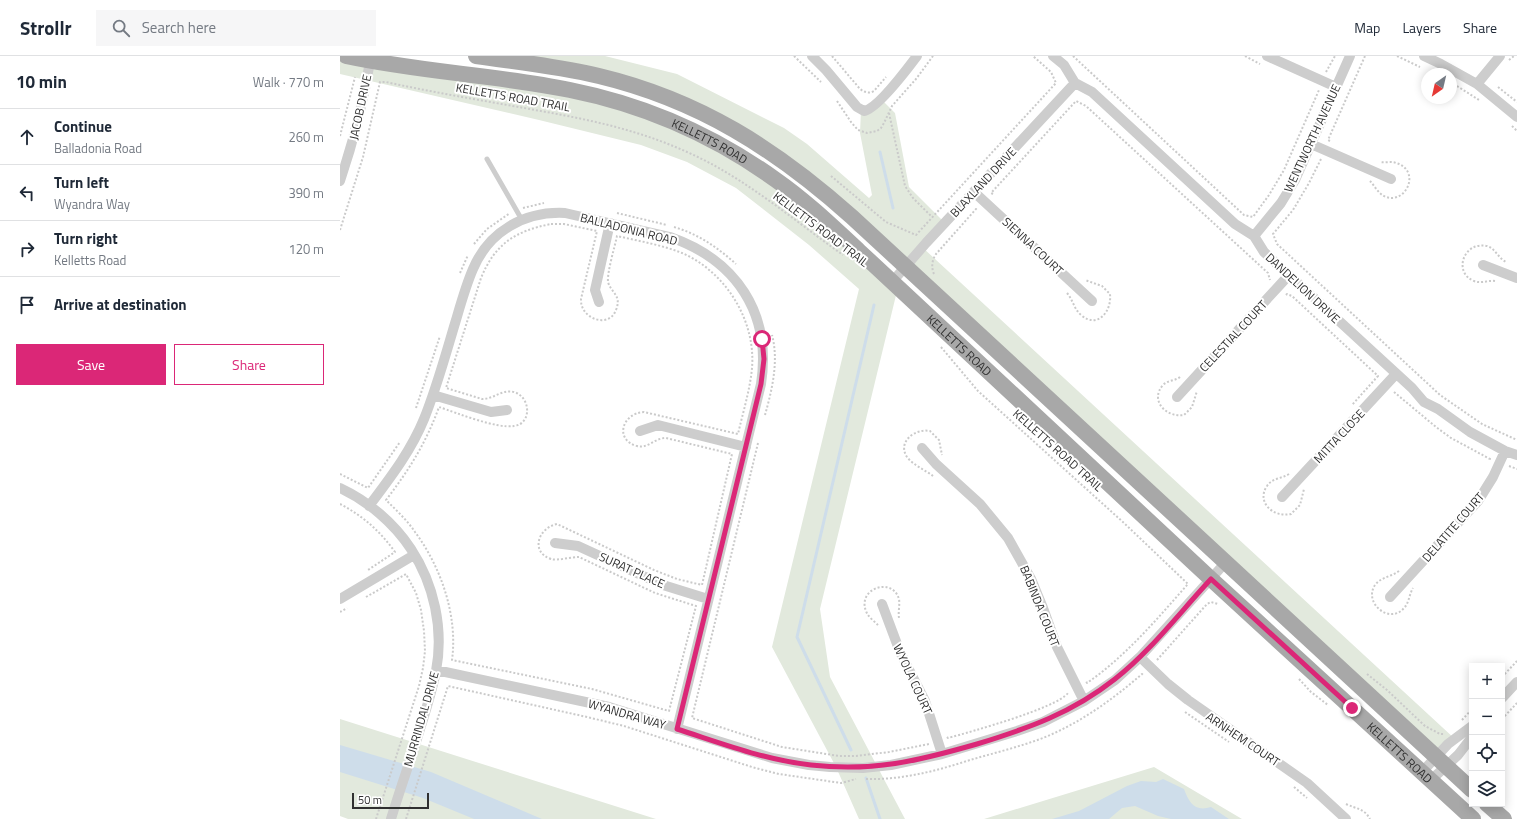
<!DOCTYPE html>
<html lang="en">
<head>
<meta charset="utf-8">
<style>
	:root { --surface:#fff; --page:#f6f6f7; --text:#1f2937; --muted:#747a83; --line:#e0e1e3; --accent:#db2777 }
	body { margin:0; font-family:"Titillium Web",sans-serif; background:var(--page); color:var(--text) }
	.controls { position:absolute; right:12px; bottom:12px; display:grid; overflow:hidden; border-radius:0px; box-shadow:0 2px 10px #0003 }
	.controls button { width:36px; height:36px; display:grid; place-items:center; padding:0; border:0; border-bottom:1px solid var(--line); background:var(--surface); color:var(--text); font:20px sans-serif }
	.compass { position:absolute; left:1081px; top:12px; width:36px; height:36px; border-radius:50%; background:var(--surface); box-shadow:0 2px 10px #0003; rotate:214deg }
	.scale { position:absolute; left:12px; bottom:10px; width:77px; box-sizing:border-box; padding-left:4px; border:2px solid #303030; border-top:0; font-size:11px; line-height:14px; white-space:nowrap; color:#303030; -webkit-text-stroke:3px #fff; paint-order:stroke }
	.stop { position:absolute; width:12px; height:12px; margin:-9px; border:3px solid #db2777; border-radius:50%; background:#fff }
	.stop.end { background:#db2777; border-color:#fff; box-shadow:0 1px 4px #0008 }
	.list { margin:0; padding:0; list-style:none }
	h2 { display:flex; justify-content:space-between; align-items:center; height:52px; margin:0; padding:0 16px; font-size:17px }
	h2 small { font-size:13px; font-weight:400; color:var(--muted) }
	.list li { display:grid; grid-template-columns:26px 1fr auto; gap:12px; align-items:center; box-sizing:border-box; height:56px; padding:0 16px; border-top:1px solid var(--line) }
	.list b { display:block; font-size:15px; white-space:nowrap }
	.list p { margin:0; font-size:13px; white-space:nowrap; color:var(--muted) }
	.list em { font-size:13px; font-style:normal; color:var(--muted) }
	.actions { display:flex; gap:8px; padding:12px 16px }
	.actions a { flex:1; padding:9px 0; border:1px solid var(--accent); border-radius:0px; text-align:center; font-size:14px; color:var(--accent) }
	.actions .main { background:var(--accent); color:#fff }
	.icon { flex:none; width:22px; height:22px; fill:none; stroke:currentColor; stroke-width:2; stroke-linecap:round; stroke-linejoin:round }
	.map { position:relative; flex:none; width:1177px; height:763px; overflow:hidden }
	header { display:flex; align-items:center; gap:24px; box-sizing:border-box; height:56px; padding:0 20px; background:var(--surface); border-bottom:1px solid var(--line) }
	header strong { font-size:19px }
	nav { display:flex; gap:22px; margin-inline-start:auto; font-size:14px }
	.search { width:280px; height:36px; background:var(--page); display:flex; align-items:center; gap:10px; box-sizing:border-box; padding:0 14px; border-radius:0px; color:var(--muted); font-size:15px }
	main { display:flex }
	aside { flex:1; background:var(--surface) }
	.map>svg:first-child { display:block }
</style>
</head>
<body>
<header>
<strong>Strollr</strong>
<div class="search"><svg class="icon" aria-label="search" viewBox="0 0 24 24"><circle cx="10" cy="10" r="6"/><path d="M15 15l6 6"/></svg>Search here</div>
<nav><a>Map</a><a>Layers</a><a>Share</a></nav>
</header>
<main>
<aside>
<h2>10 min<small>Walk · 770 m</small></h2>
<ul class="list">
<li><svg class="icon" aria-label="ahead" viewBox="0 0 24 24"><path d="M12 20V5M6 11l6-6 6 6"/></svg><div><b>Continue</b><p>Balladonia Road</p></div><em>260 m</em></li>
<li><svg class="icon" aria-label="left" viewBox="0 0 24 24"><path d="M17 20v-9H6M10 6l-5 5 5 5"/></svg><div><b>Turn left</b><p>Wyandra Way</p></div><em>390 m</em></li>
<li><svg class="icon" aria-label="right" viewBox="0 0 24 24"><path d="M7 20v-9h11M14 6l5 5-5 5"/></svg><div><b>Turn right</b><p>Kelletts Road</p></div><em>120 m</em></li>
<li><svg class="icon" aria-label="arrive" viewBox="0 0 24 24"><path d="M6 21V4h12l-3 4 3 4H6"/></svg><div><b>Arrive at destination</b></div></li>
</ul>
<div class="actions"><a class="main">Save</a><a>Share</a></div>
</aside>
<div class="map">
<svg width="1177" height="763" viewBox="0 0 1177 763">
	<rect width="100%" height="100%" fill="#fff"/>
	<path fill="#e2e9dd" d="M0 0 230 34 399 98 558 231 480 553 490 621 565 763H519L496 711 432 591 519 233 469 189 396 132 347 106 301 89 199 64 0 18Z
		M136 0H265L337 18 444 72 467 88 529 142 532 139 520 77 521 54 541 43 555 57 569 131 605 167 582 191 1115 683 1097 700 472 126 319 39Z
		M0 663 316 763H8L0 760Z
		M814 711 902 763H644Z"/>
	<path fill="#ceddea" d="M0 689 91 716 202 763H134L83 742 0 716Z
		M823 723 844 733C849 747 855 756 871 751L889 763H831L818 760 795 750 782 752 769 763H712L739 755 787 730 801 725 816 726Z"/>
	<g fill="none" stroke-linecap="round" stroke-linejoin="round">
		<path stroke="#ceddea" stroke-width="3" d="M540 96 553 152
			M511 694 457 581 534 249
			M526 722 540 763"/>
		<path stroke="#cacaca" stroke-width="2" stroke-dasharray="2 2" stroke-linecap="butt" d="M454 0 481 26
			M492 0 520 33C524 36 529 38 534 35L546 21
			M733 0 904 159 913 161 929 139 944 114 979 34
			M905 0 920 8
			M1057 0 1080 11
			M1169 4 1174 0
			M986 16 995 0
			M1117 30 1139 44
			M1158 31 1177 46
			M497 45 511 66 518 74 527 77 537 75 541 72 544 67 552 50 576 23 593 0
			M549 57 565 130 573 142 592 161
			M1172 70 1177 75
			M0 80 15 21
			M990 85 988 84 1025 0
			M981 103 969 127 953 154 933 178 937 188 1100 339 1142 368 1177 384
			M491 120 546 166 576 179 716 27 711 16 693 0
			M1030 125C1035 130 1038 138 1046 141 1067 148 1081 114 1056 107 1051 105 1045 107 1040 106
			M653 138 651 137 736 45 746 50 928 217 930 224
			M183 152 204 147
			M277 157 327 169
			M211 168H224L257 175 241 243C240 263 269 273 276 254 282 239 271 237 268 226 267 216 275 190 277 180 299 185 322 189 342 197 386 216 416 265 412 312 410 334 403 356 398 378L304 356C282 357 274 384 297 390 308 393 314 382 326 382L392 398 362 529 337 523 314 514 217 468C198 472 190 496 211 503 217 505 230 501 239 501L315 537 356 550 329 655 252 633 112 604C118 560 101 511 75 476 67 464 56 454 46 444 69 414 86 387 99 351 117 357 157 373 174 370 192 368 191 341 174 336 162 333 154 343 142 343L106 332 141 222C155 188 175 175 211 168Z
			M334 171C358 178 377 191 396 208
			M0 174 23 101 40 26H46C96 37 146 45 195 54 247 63 299 74 347 96 404 121 452 163 503 199
			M134 188 147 173 170 157
			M120 217 128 199
			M594 218C591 211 592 204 596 198L636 153 637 154
			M1155 225C1148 224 1141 228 1134 225 1113 217 1123 185 1147 190 1155 192 1158 202 1166 206
			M727 237C733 244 734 253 741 259 757 273 772 256 770 238L762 230 745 224
			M946 239 947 238 952 240 1038 320 1012 349
			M601 291 638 335 784 467 848 528C817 563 786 600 747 627L746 625
			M840 321C835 325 828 324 823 329 809 345 827 362 844 359L852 351 857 335
			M1054 336 1096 371 1111 382 1150 403 1149 404
			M76 352 100 280
			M425 359C432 334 439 305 432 279
			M418 387 352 662 442 691 499 700H516L549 696 589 688 588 687
			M1169 410 1177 413
			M0 418 28 432 60 386
			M949 418C941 423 932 422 927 430 916 446 933 462 951 458L960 449 964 433
			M593 420C585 414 573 409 567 401 557 386 575 372 590 375L599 384 602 399
			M0 448C23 460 40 475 55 496L28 514
			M1059 515C1051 521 1041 521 1035 529 1023 547 1050 569 1064 552 1069 547 1069 539 1073 532
			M26 541 66 518 76 537 81 554 84 575 85 595 83 612 79 630 36 763
			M0 556 7 552
			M538 569C534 565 528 561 526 555 517 533 552 520 559 543 560 549 558 556 559 562
			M817 604 867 548 871 546 878 548
			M1027 618 1047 634 1085 670 1100 678H1105
			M1162 621 1177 605
			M959 623 971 636 988 649
			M845 656 889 686
			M1162 663 1177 647
			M1122 664 1132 653
			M607 681 608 682C630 676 717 652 728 637
			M1162 701 1165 699
			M526 723C562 724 596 715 630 704 654 697 679 691 703 682 740 667 772 644 802 618L804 620
			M954 731 967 742
			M1006 748C1016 753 1024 752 1030 763
			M66 763 108 630 247 661 284 670 412 711 439 718 501 727 516 723"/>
		<path stroke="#cdcdcd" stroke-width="5" d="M147 103 182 164"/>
		<path stroke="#cdcdcd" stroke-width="10" d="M472 0 486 14 517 51 524 55C537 53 568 12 577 0
			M713 0 724 9 735 27 752 36 895 168 914 180 924 196 1072 332 1084 346 1098 353 1130 376 1165 395 1177 399
			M927 0 996 31
			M1084 0 1101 8 1137 28 1177 61
			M1137 28 1160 0
			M971 88 1051 123
			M0 125C14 84 24 43 31 0
			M634 136 752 245
			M914 180 941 147 955 124 1010 0
			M1143 209 1177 222
			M552 226 586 187 735 27
			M259 246 255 234 270 167
			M93 339 151 356 167 354
			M837 341 949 219
			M300 375 318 369 406 391
			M582 392 596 408 640 448 668 482 691 523 703 552 717 591 744 645
			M0 432C28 445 54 467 71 493 94 528 104 573 96 615 92 635 86 654 80 673 71 703 60 733 51 763
			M942 441 1056 318
			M29 450C50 422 71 395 84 363 97 331 106 297 116 264 121 247 126 229 133 213 149 175 185 155 225 157L330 181C396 204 432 257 421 328L337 673
			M215 487 238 490 323 529 368 543
			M1050 541 1138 445 1153 421 1165 395
			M0 543 74 499
			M542 548 560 596 585 645 602 698
			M800 601 828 628 848 644 967 727 1006 763
			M96 614 269 651 432 702 469 709 490 711 523 712 551 709 602 698 677 675 703 666 744 645 775 624 800 601 886 506
			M1162 642 1177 626
			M1082 716 1108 688 1132 670
			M1091 724 1118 699 1132 681"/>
		<g stroke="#a8a8a8" stroke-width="16">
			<path id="s1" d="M6 0C80 16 156 19 230 34 305 49 375 80 436 124 466 145 492 170 519 195L871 523 1133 763"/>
			<path d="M136 0C177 6 218 10 259 20 359 44 436 93 512 161L1132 734"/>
			<path d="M1147 748 1164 763"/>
		</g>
	</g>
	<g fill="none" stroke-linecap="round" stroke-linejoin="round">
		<path stroke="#db2777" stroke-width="5" d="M422 283 424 303 421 328 337 673C381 687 425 704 471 709 533 716 578 705 637 688 689 672 732 657 775 623 810 596 841 555 871 523L1012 652"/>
	</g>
	<g text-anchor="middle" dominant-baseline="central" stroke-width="4" stroke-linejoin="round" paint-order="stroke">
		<g font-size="12" fill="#303030" stroke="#fff">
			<text transform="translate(173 41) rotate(10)">KELLETTS ROAD TRAIL</text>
			<text transform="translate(20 51) rotate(-78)">JACOB DRIVE</text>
			<text transform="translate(972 82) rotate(-65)">WENTWORTH AVENUE</text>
			<text stroke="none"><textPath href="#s1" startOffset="376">KELLETTS ROAD</textPath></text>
			<text transform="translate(643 126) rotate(-47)">BLAXLAND DRIVE</text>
			<text transform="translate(289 173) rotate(14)">BALLADONIA ROAD</text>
			<text transform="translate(481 173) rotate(37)">KELLETTS ROAD TRAIL</text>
			<text transform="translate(693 190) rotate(43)">SIENNA COURT</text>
			<text transform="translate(963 232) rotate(43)">DANDELION DRIVE</text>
			<text transform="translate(893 280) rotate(-47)">CELESTIAL COURT</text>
			<text stroke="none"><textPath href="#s1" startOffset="700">KELLETTS ROAD</textPath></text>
			<text transform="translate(999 380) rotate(-47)">MITTA CLOSE</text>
			<text transform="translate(718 394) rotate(42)">KELLETTS ROAD TRAIL</text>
			<text transform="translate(1113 471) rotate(-49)">DELATITE COURT</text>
			<text transform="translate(292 514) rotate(24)">SURAT PLACE</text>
			<text transform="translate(700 550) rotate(68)">BABINDA COURT</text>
			<text transform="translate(573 623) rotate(65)">WYOLA COURT</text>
			<text transform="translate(287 658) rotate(16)">WYANDRA WAY</text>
			<text transform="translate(81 663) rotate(-74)">MURRINDAL DRIVE</text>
			<text transform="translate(903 683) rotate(34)">ARNHEM COURT</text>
			<text stroke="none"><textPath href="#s1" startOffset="1300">KELLETTS ROAD</textPath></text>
		</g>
	</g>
</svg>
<div class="controls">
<button>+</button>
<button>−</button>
<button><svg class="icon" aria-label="locate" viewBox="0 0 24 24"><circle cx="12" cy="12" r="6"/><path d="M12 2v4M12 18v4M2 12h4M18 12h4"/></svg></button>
<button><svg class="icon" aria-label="layers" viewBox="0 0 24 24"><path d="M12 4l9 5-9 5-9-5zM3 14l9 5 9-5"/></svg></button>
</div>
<svg class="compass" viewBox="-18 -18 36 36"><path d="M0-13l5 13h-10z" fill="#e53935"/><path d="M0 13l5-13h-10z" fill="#747a83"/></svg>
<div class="scale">50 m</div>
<div class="stop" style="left:422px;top:283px"></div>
<div class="stop end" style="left:1012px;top:652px"></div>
</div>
</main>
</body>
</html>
